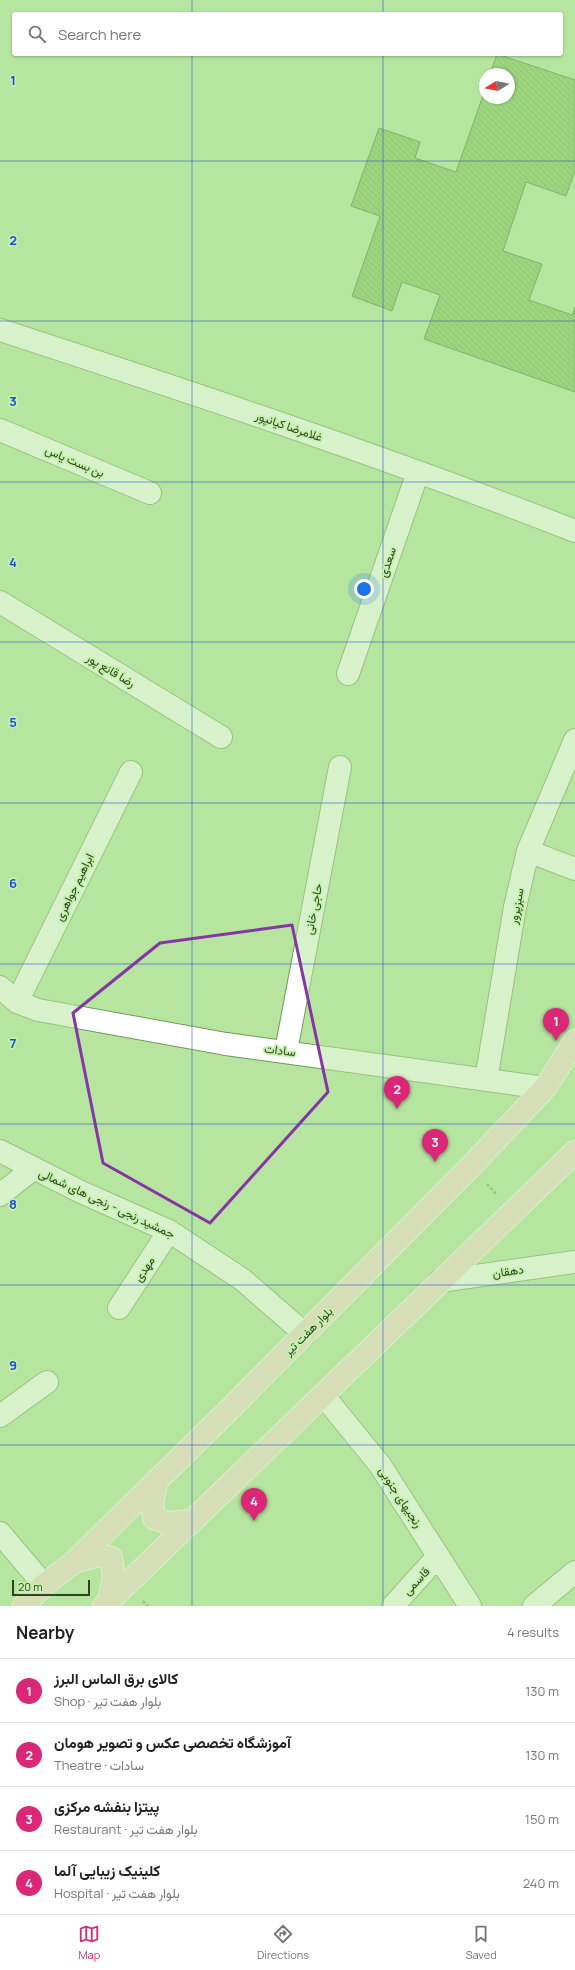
<!DOCTYPE html>
<html lang="en">
<head>
<meta charset="utf-8">
<style>
	:root { --surface:#fff; --page:#f6f6f6; --text:#222; --muted:#767676; --line:#e0e0e0; --accent:#db2777 }
	body { margin:0; font-family:Manrope,Vazirmatn,sans-serif; background:var(--page); color:var(--text) }
	.compass { position:absolute; left:479px; top:68px; width:36px; height:36px; border-radius:50%; background:var(--surface); box-shadow:0 1px 3px #0004; rotate:260deg }
	.scale { position:absolute; left:12px; bottom:10px; width:78px; box-sizing:border-box; padding-left:4px; border:2px solid #304226; border-top:0; font-size:11px; line-height:14px; white-space:nowrap; color:#304226; -webkit-text-stroke:3px #c3f2ab; paint-order:stroke }
	.you { position:absolute; left:364px; top:589px; width:14px; height:14px; margin:-10px; border:3px solid #fff; border-radius:50%; background:#1a73e8; box-shadow:0 0 0 6px #1a73e833 }
	.badge { display:grid; place-items:center; width:26px; height:26px; border-radius:50%; background:var(--accent); color:#fff; font-size:13px; font-weight:700 }
	.pin { position:absolute; translate:-50% -33px; filter:drop-shadow(0 1px 2px #0008) }
	.pin::after { content:''; position:absolute; top:21px; width:14px; height:12px; background:inherit; clip-path:polygon(0 0,100% 0,50% 100%) }
	.list { margin:0; padding:0; list-style:none }
	h2 { display:flex; justify-content:space-between; align-items:center; height:52px; margin:0; padding:0 16px; font-size:17px }
	h2 small { font-size:13px; font-weight:400; color:var(--muted) }
	.list li { display:grid; grid-template-columns:26px 1fr auto; gap:12px; align-items:center; box-sizing:border-box; height:64px; padding:0 16px; border-top:1px solid var(--line) }
	.list b { display:block; font-size:15px; white-space:nowrap }
	.list p { margin:0; font-size:13px; white-space:nowrap; color:var(--muted) }
	.list em { font-size:13px; font-style:normal; color:var(--muted) }
	.icon { flex:none; width:22px; height:22px; fill:none; stroke:currentColor; stroke-width:2; stroke-linecap:round; stroke-linejoin:round }
	.map { position:relative; flex:none; width:575px; height:1606px; overflow:hidden }
	.search { position:absolute; background:var(--surface); box-shadow:0 1px 3px #0004; left:12px; right:12px; top:12px; height:44px; display:flex; align-items:center; gap:10px; box-sizing:border-box; padding:0 14px; border-radius:4px; color:var(--muted); font-size:15px }
	.sheet { height:308px; background:var(--surface) }
	nav { display:flex; justify-content:space-around; align-items:center; box-sizing:border-box; height:56px; border-top:1px solid var(--line); background:var(--surface); font-size:11px; color:var(--muted) }
	nav a { display:grid; justify-items:center; gap:2px }
	nav .on { color:var(--accent) }
	.map>svg:first-child { display:block }
</style>
</head>
<body>
<div class="map">
<svg width="575" height="1606" viewBox="0 0 575 1606">
	<defs>
		<pattern id="building-back-hatch" width="6" height="6" patternUnits="userSpaceOnUse"><rect width="6" height="6" fill="#7dbf55"/><path d="M-1 5l2 2M0 0l6 6M5-1l2 2" fill="none" stroke="#679d46"/></pattern>
	</defs>
	<rect width="100%" height="100%" fill="#b7e59f"/>
	<path fill="url(#building-back-hatch)" stroke="#497231" d="M497 54 575 80V171L566 196 526 182 503 251 542 264 529 300 572 315 575 307V392L424 339 440 295 402 282 392 311 352 296 380 216 351 206 379 128 420 142 415 158 456 172 485 90V98H509V74H490Z"/>
	<g fill="none" stroke-linecap="round" stroke-linejoin="round">
		<defs>
			<path id="minor" d="M0 330C193 393 386 457 575 531
				M0 430 150 493
				M0 602 221 737
				M348 674 418 472
				M528 851 575 869
				M0 987 17 1002 38 1010 226 1044 545 1088
				M17 1002 131 772
				M286 1051 340 767
				M486 1080 515 907 528 851 575 740
				M0 1151 81 1192 169 1231 243 1280 305 1334
				M0 1195 34 1168
				M440 1281 575 1262
				M119 1308 169 1231
				M323 1395 380 1465 470 1606
				M0 1416 47 1382
				M0 1533 44 1585
				M393 1606 438 1556
				M534 1606 575 1572"/>
			<path id="major" d="M157 1480 152 1504 154 1518 168 1523 193 1521
				M74 1562 99 1555 111 1558 114 1577 109 1601
				M24 1606 44 1585 74 1562 228 1411 471 1166 545 1088 575 1041
				M104 1606 575 1152"/>
		</defs>
		<use href="#minor" stroke="#719b59" stroke-width="24"/>
		<use href="#major" stroke="#fff" stroke-width="24"/>
		<path stroke="#7c9e6a" stroke-width="2.5" stroke-dasharray="3 2" stroke-linecap="butt" d="M487 1184 496 1194
			M143 1601 148 1606"/>
		<use href="#minor" stroke="#fff" stroke-width="22"/>
		<use href="#major" stroke="#fcd4d6" stroke-width="22"/>
	</g>
	<path d="M0 0H575V1606H0ZM292 925 328 1092 210 1223 103 1163 73 1013 160 943Z" fill="#b7e59f" fill-opacity=".55" fill-rule="evenodd"/>
	<path fill="none" stroke="#8635a5" stroke-width="3" stroke-linejoin="round" d="M292 925 328 1092 210 1223 103 1163 73 1013 160 943Z"/>
	<path fill="none" stroke="#1d4ed8" stroke-width="1" stroke-opacity="0.55" d="M192 0V14M383 0V14M192 54V1606M383 54V1606M0 161H575M0 321H575M0 482H575M0 642H575M0 803H575M0 964H575M0 1124H575M0 1285H575M0 1445H575"/>
	<g text-anchor="middle" dominant-baseline="central" stroke-width="3.5" stroke-linejoin="round" paint-order="stroke">
		<g font-size="12" fill="#304226" stroke="#c3f2ab">
			<text transform="translate(289 426) rotate(19)">غلامرضا کیانپور</text>
			<text transform="translate(75 461) rotate(23)">بن بست یاس</text>
			<text transform="translate(387 562) rotate(-71)">سعدی</text>
			<text transform="translate(111 670) rotate(31)">رضا قانع پور</text>
			<text transform="translate(74 887) rotate(-64)">ابراهیم جواهری</text>
			<text transform="translate(516 906) rotate(-79)">سبزپرور</text>
			<text transform="translate(313 909) rotate(-79)">حاجی خانی</text>
			<text transform="translate(280 1050) rotate(7)">سادات</text>
			<text transform="translate(107 1203) rotate(25)">جمشید رنجی - رنجی های شمالی</text>
			<text transform="translate(144 1269) rotate(-57)">مهدی</text>
			<text transform="translate(508 1271) rotate(-8)">دهقان</text>
			<text transform="translate(308 1331) rotate(-45)">بلوار هفت تیر</text>
			<text transform="translate(401 1497) rotate(57)">رنجیهای جنوبی</text>
			<text transform="translate(416 1581) rotate(-47)">قاسمی</text>
		</g>
	</g>
	<g font-size="13" text-anchor="middle" font-weight="bold" fill="#1d4ed8" stroke="#c3f2ab" stroke-width="3.5" stroke-linejoin="round" paint-order="stroke">
		<text x="13" y="85">1</text>
		<text x="13" y="245">2</text>
		<text x="13" y="406">3</text>
		<text x="13" y="567">4</text>
		<text x="13" y="727">5</text>
		<text x="13" y="888">6</text>
		<text x="13" y="1048">7</text>
		<text x="13" y="1209">8</text>
		<text x="13" y="1370">9</text>
	</g>
</svg>
<svg class="compass" viewBox="-18 -18 36 36"><path d="M0-13l5 13h-10z" fill="#e53935"/><path d="M0 13l5-13h-10z" fill="#767676"/></svg>
<div class="scale">20 m</div>
<div class="you"></div>
<div class="pin badge" style="left:556px;top:1041px">1</div>
<div class="pin badge" style="left:397px;top:1109px">2</div>
<div class="pin badge" style="left:435px;top:1162px">3</div>
<div class="pin badge" style="left:254px;top:1521px">4</div>
<div class="search"><svg class="icon" aria-label="search" viewBox="0 0 24 24"><circle cx="10" cy="10" r="6"/><path d="M15 15l6 6"/></svg>Search here</div>
</div>
<section class="sheet">
<h2>Nearby<small>4 results</small></h2>
<ul class="list">
<li><span class="badge">1</span><div><b>کالای برق الماس البرز</b><p>Shop · بلوار هفت تیر</p></div><em>130 m</em></li>
<li><span class="badge">2</span><div><b>آموزشگاه تخصصی عکس و تصویر هومان</b><p>Theatre · سادات</p></div><em>130 m</em></li>
<li><span class="badge">3</span><div><b>پیتزا بنفشه مرکزی</b><p>Restaurant · بلوار هفت تیر</p></div><em>150 m</em></li>
<li><span class="badge">4</span><div><b>کلینیک زیبایی آلما</b><p>Hospital · بلوار هفت تیر</p></div><em>240 m</em></li>
</ul>
</section>
<nav>
<a class="on"><svg class="icon" aria-label="map" viewBox="0 0 24 24"><path d="M3 6l6-2 6 2 6-2v14l-6 2-6-2-6 2zM9 4v14M15 6v14"/></svg>Map</a>
<a><svg class="icon" aria-label="directions" viewBox="0 0 24 24"><path d="M12 3l9 9-9 9-9-9zM9 14v-3h6M13 9l2 2-2 2"/></svg>Directions</a>
<a><svg class="icon" aria-label="saved" viewBox="0 0 24 24"><path d="M7 4h10v16l-5-4-5 4z"/></svg>Saved</a>
</nav>
</body>
</html>
